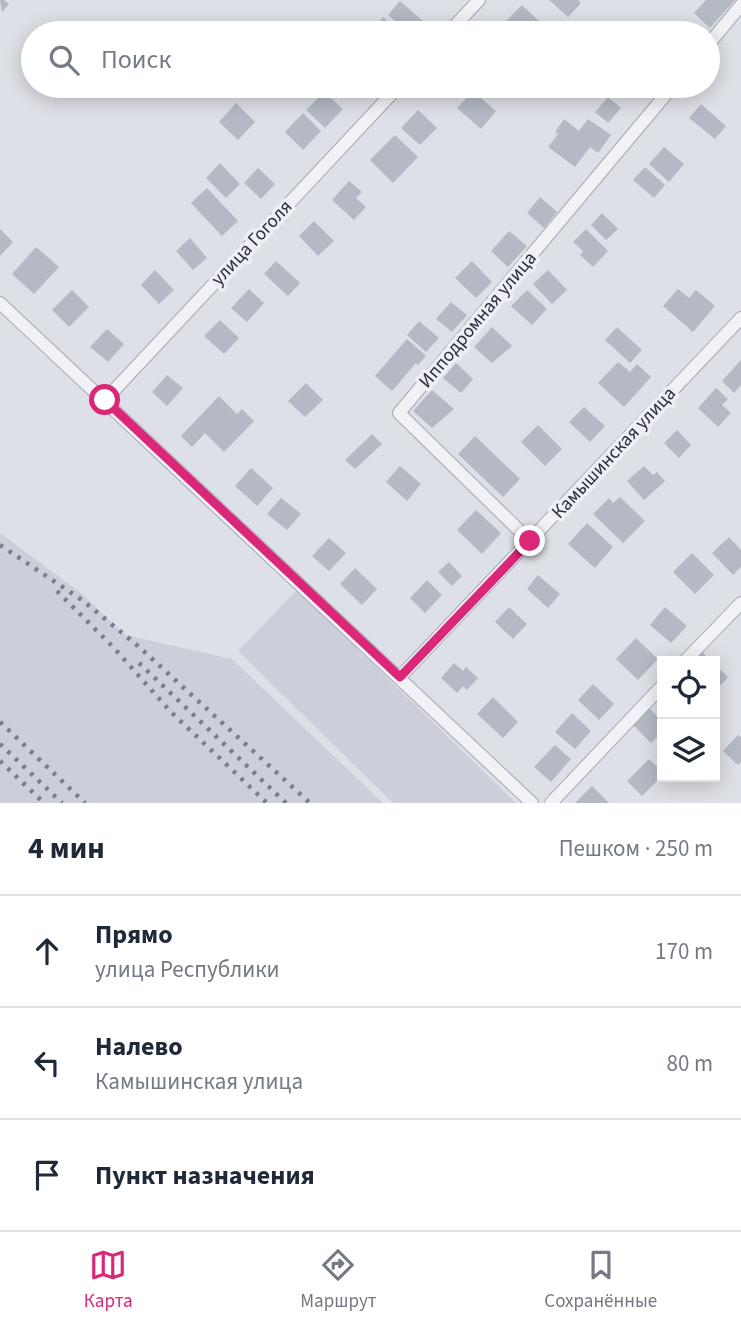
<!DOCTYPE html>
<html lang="ru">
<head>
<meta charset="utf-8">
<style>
	:root { --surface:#fff; --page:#f6f6f7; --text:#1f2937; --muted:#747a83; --line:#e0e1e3; --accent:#db2777 }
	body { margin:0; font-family:"Source Sans 3",sans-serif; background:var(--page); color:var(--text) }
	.controls { position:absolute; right:21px; bottom:21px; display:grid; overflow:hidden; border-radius:0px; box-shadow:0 4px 18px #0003 }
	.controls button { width:63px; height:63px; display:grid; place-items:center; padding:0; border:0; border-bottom:2px solid var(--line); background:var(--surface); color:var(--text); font:35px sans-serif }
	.stop { position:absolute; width:21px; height:21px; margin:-16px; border:5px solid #db2777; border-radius:50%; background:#fff }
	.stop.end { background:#db2777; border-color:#fff; box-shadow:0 2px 7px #0008 }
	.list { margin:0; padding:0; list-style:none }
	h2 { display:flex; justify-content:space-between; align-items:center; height:91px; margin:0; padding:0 28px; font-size:30px }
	h2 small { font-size:23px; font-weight:400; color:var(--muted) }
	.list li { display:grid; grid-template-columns:46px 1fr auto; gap:21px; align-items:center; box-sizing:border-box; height:112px; padding:0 28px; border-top:2px solid var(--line) }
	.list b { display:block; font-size:26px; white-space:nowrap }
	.list p { margin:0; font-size:23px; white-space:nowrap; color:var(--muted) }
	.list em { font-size:23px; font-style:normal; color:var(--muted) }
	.icon { flex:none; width:38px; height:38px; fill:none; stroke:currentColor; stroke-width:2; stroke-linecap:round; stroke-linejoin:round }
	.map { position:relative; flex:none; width:741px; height:803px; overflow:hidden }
	.search { position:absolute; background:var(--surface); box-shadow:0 4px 18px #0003; left:21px; right:21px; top:21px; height:77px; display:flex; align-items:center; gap:18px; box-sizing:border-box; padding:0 24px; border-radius:38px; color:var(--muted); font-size:26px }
	.sheet { height:427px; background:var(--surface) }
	nav { display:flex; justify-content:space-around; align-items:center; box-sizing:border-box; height:98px; border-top:2px solid var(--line); background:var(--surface); font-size:19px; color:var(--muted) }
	nav a { display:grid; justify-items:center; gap:4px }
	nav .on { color:var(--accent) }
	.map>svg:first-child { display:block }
</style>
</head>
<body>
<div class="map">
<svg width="741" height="803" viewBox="0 0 741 803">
	<rect width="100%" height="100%" fill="#dee0e7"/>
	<path fill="#cccfd9" d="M0 533 81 593 125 635 232 659 383 803H0Z
		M297 590 516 803H393L238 651Z"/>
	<path fill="#b5b9c4" d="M0 0H4L9 4 2 12Z
		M549 0H578L581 3 568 17Z
		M706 0H735L710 28 694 13Z
		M400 1 423 21 412 33H409L388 15Z
		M522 5 543 25 535 33H512L503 24Z
		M383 17 400 33H369Z
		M473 91 496 111 481 129 457 108Z
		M324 92 343 109 325 128 306 110Z
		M608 97 621 108 608 123 595 112Z
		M236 103 255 122 238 140 219 122Z
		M701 104 726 126 715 139 689 118Z
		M418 110 437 128 420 145 401 128Z
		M303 113 321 131 303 150 285 132Z
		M564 119 579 131 588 119 611 135 598 153 590 147 575 167 548 147 558 134 555 132Z
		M395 135 418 157 393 183 370 160Z
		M664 147 684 164 669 182 649 164Z
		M220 163 240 184 226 198 206 178Z
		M645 167 665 185 654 198 633 180Z
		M258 168 275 184 261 199 244 183Z
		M349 181 362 192 356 198 366 207 354 220 332 200Z
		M207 188 238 221 222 236 191 203Z
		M540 197 557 212 544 228 527 213Z
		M602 213 618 229 606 240 591 225Z
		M314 221 334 241 318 256 299 236Z
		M0 229 13 242 0 256Z
		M586 229 608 251 593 267 580 255 583 251 573 242Z
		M509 231 527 246 508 267 491 251Z
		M190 238 207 258 193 270 176 251Z
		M36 247 59 267 34 294 12 274Z
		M276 261 300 283 288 296 264 274Z
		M472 261 492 282 476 298 455 278Z
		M155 270 174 290 159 304 141 285Z
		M548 270 567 290 552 304 533 284Z
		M249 289 264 303 247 322 231 308Z
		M678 289 689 298 696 290 715 306 693 332 663 306Z
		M72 290 89 307 69 327 52 310Z
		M527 290 547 309 532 325 511 306Z
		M451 302 467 315 452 332 436 319Z
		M220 320 239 338 224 354 204 336Z
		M419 321 439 338 426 352 407 335Z
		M492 327 512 346 492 363 474 347Z
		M617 327 642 350 630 363 605 340Z
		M107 329 124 344 108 362 90 347Z
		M407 339 426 356 418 365 416 363 392 391 375 376Z
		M741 360V385L734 393 722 381Z
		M618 362 630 372 637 364 651 377 624 407 598 383Z
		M456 363 473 379 461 393 443 378Z
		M167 375 183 388 167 406 152 392Z
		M306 383 323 400 305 417 288 401Z
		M716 388 728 399 722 405 731 413 718 427 698 408Z
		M432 390 454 409 432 428 413 411Z
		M219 396 237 414 242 409 254 421 224 452 205 433 192 447 181 436Z
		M584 407 605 426 590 442 569 422Z
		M538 425 562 449 545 466 521 442Z
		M677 430 691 445 679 458 664 443Z
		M372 434 382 444 355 469 345 460Z
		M475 436 520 479 503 497 458 454Z
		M400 466 421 484 407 501 386 482Z
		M644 466 653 475 657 472 665 481 644 500 627 481Z
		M251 468 273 488 257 506 235 486Z
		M620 497 645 521 623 543 593 514 609 498 613 503Z
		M281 498 301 514 287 530 267 514Z
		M476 510 501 533 482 554 457 530Z
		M587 523 613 547 595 568 568 544Z
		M729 537 741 550V567L733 575 712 553Z
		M329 538 346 553 329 571 312 556Z
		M692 553 714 575 695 594 673 572Z
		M449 562 462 576 452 586 438 572Z
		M355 568 377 589 362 605 340 584Z
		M538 575 560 594 548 608 527 589Z
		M427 580 442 595 425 613 410 598Z
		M509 607 527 624 513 639 495 622Z
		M665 607 687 626 671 643 650 625Z
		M636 638 658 659 638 680 616 659Z
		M701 651 711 661H691Z
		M454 663 463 671 466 667 478 678 467 690 463 686 457 693 441 678Z
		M715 665 728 677 717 689 715 687Z
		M593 684 614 704 599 720 578 700Z
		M493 697 518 722 503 738 477 714Z
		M649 708 662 721V732L651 743 633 725Z
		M572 713 591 731 575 749 555 732Z
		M738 735 741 737V762L738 765 723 751Z
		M555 745 571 759 551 782 534 767Z
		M649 759 662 772V776L642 796 627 781Z
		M592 786 609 803H575Z"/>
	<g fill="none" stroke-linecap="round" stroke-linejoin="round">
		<defs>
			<path id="minor" d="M448 33 479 0
				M708 45 741 5
				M0 303 532 803
				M105 400 399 86
				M530 541 399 413 673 86
				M685 661 741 603
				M400 677 741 318
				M551 803 662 686"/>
		</defs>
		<use href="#minor" stroke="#a4a6b1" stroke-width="14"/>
		<use href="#minor" stroke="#f1f2f6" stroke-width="12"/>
		<path stroke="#787e91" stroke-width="4.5" stroke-dasharray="3.5 7" stroke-linecap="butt" d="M0 545 82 600 138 646 310 803
			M57 591 114 648 171 712 267 803
			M139 663 286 803
			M0 722 85 803
			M0 744 62 803
			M0 761 44 803"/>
	</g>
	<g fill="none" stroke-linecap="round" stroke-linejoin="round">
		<path stroke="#db2777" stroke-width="9" d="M105 400 400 677 530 541"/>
	</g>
	<g text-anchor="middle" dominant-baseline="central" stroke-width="7" stroke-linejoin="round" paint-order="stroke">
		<g font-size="19" fill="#282c3e" stroke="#edeff5">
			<text transform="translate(252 243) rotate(-47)">улица Гоголя</text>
			<text transform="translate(478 320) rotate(-50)">Ипподромная улица</text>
			<text transform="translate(614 453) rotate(-47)">Камышинская улица</text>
		</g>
	</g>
</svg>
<div class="controls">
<button><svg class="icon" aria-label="locate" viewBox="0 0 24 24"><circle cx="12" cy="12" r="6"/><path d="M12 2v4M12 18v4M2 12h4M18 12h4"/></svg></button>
<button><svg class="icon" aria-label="layers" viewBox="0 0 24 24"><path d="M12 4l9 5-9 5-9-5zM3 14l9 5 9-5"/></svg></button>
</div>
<div class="stop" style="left:105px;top:400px"></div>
<div class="stop end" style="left:530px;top:541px"></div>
<div class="search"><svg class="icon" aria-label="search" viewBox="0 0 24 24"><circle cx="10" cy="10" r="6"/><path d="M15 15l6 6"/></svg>Поиск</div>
</div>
<section class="sheet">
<h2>4 мин<small>Пешком · 250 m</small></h2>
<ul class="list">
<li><svg class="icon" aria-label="ahead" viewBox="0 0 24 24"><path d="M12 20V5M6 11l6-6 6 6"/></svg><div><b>Прямо</b><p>улица Республики</p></div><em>170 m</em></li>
<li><svg class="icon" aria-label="left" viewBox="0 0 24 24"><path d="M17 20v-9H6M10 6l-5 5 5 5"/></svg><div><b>Налево</b><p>Камышинская улица</p></div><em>80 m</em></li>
<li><svg class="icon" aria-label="arrive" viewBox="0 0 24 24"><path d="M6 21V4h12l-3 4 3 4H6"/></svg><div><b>Пункт назначения</b></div></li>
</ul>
</section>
<nav>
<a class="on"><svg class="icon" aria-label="map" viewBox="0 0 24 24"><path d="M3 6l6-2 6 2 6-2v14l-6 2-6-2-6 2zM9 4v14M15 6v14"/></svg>Карта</a>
<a><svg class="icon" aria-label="directions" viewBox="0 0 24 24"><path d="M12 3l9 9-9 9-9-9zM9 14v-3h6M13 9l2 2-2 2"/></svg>Маршрут</a>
<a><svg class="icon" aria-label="saved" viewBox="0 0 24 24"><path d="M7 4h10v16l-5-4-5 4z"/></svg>Сохранённые</a>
</nav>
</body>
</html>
